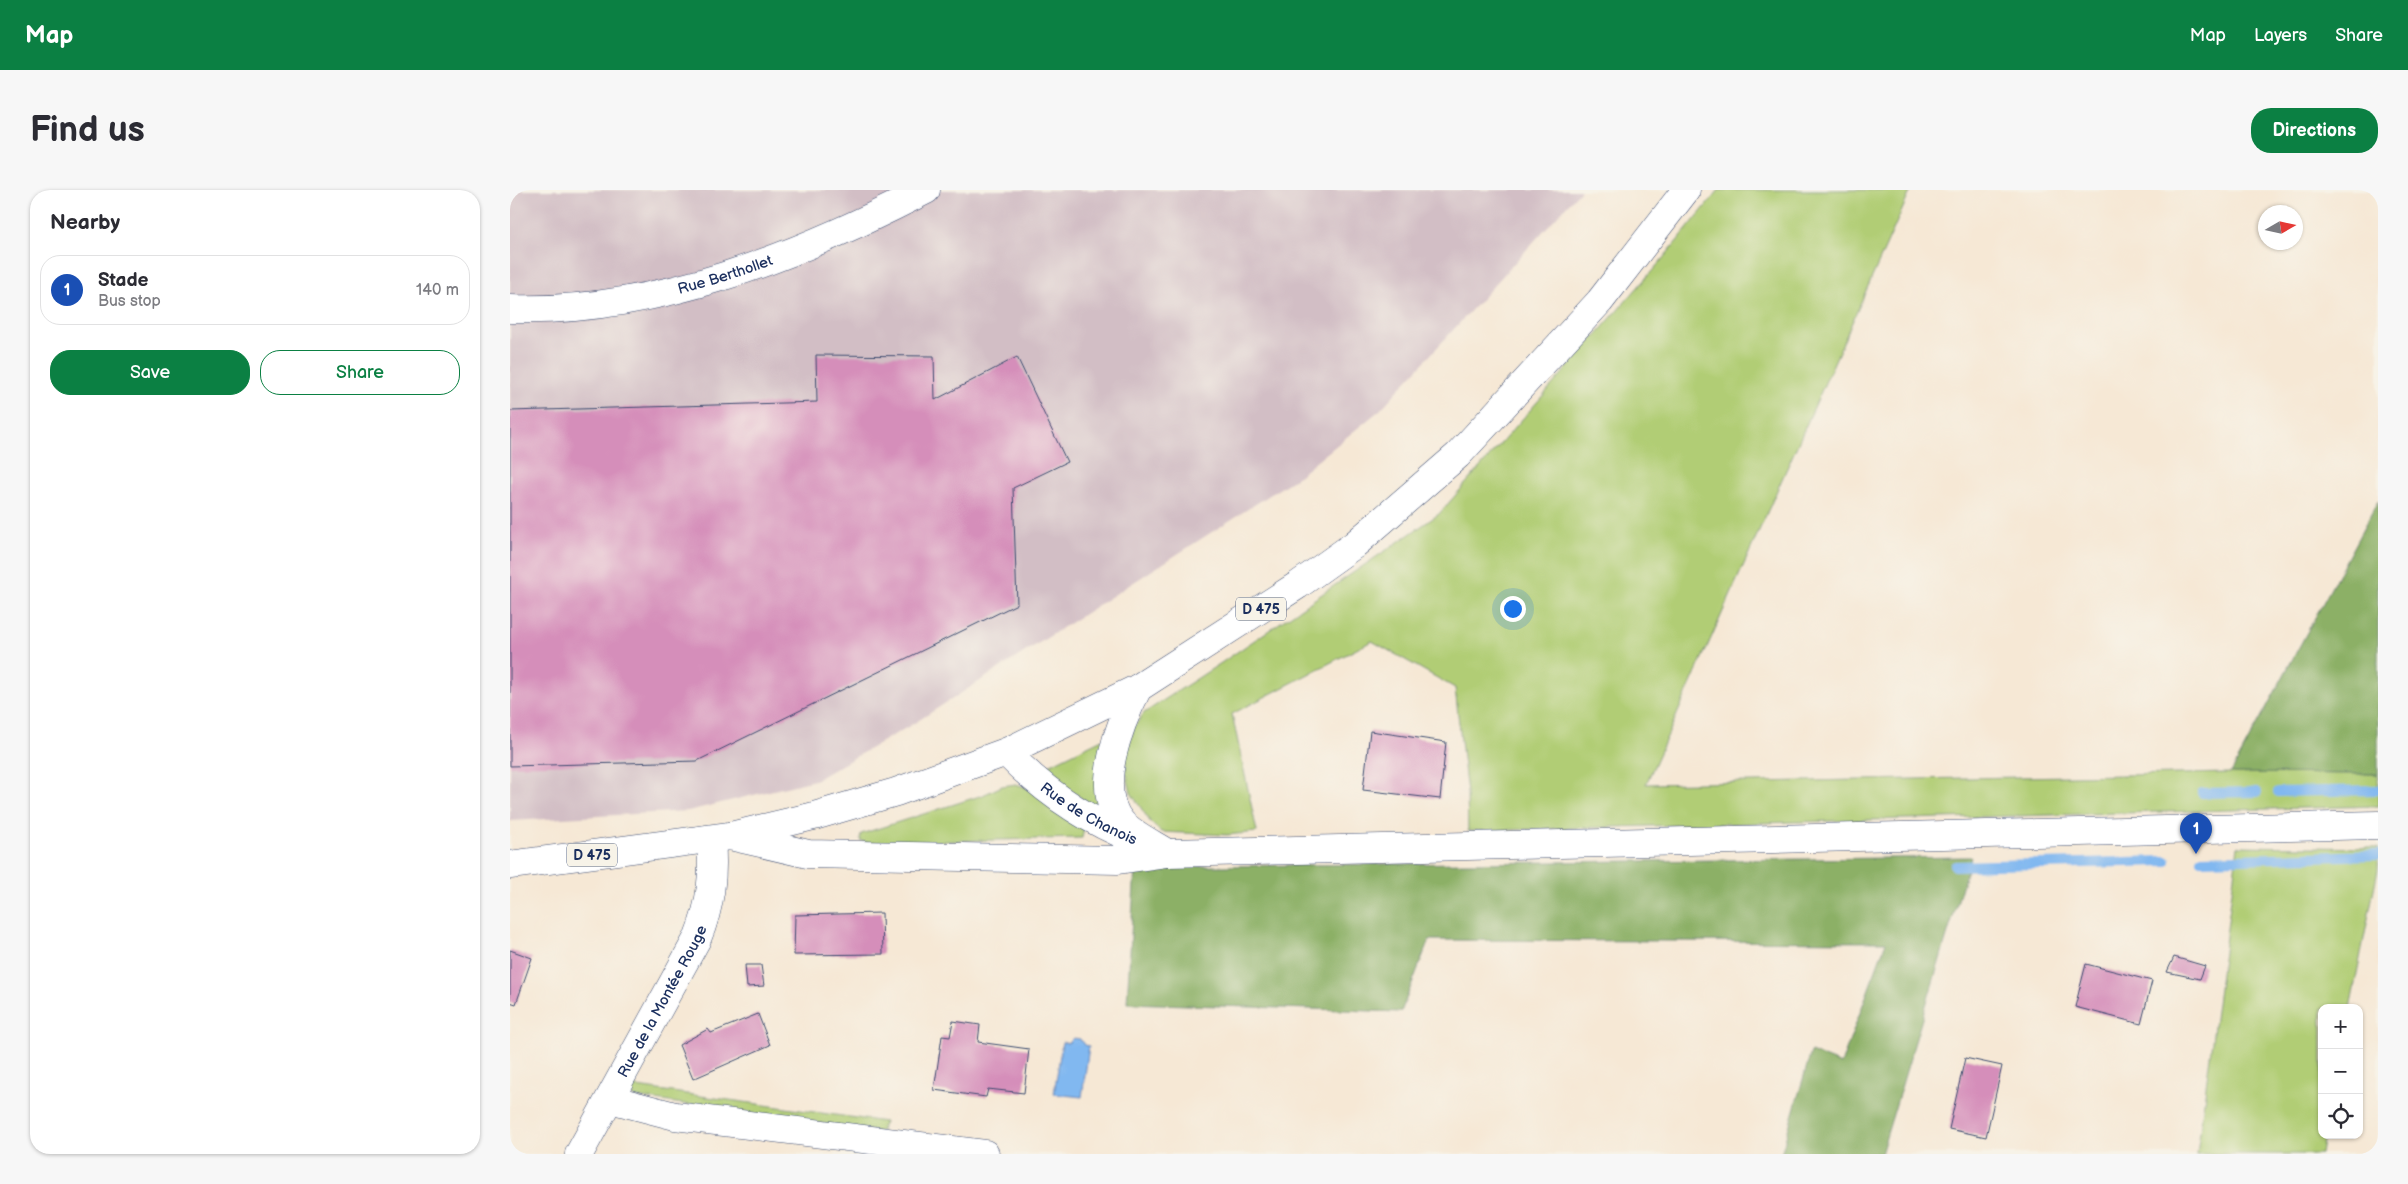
<!DOCTYPE html>
<html lang="en">
<head>
<meta charset="utf-8">
<style>
	:root { --surface:#fff; --page:#f7f7f7; --text:#2b2b33; --muted:#7c7c81; --line:#e1e1e2; --accent:#0b8043 }
	body { margin:0; font-family:"Balsamiq Sans",sans-serif; background:var(--page); color:var(--text) }
	.controls { position:absolute; right:15px; bottom:15px; display:grid; overflow:hidden; border-radius:10px; box-shadow:0 1px 4px #0004 }
	.controls button { width:45px; height:45px; display:grid; place-items:center; padding:0; border:0; border-bottom:1px solid var(--line); background:var(--surface); color:var(--text); font:25px sans-serif }
	.compass { position:absolute; left:1748px; top:15px; width:45px; height:45px; border-radius:50%; background:var(--surface); box-shadow:0 1px 4px #0004; rotate:81deg }
	.you { position:absolute; left:1002px; top:418px; width:18px; height:18px; margin:-12px; border:4px solid #fff; border-radius:50%; background:#1a73e8; box-shadow:0 0 0 8px #1a73e833 }
	.badge { display:grid; place-items:center; width:32px; height:32px; border-radius:50%; background:var(--accent); color:#fff; font-size:16px; font-weight:700 }
	.pin { position:absolute; translate:-50% -41px; filter:drop-shadow(0 1px 2px #0008) }
	.pin::after { content:''; position:absolute; top:26px; width:18px; height:15px; background:inherit; clip-path:polygon(0 0,100% 0,50% 100%) }
	.list { margin:0; padding:0; list-style:none }
	h2 { display:flex; justify-content:space-between; align-items:center; height:65px; margin:0; padding:0 20px; font-size:21px }
	h2 small { font-size:16px; font-weight:400; color:var(--muted) }
	.list li { display:grid; grid-template-columns:32px 1fr auto; gap:15px; align-items:center; box-sizing:border-box; height:70px; margin:0 10px 10px; padding:0 10px; border:1px solid var(--line); border-radius:20px }
	.list b { display:block; font-size:19px; white-space:nowrap }
	.list p { margin:0; font-size:16px; white-space:nowrap; color:var(--muted) }
	.list em { font-size:16px; font-style:normal; color:var(--muted) }
	.actions { display:flex; gap:10px; padding:15px 20px }
	.actions a { flex:1; padding:11px 0; border:1px solid var(--accent); border-radius:20px; text-align:center; font-size:18px; color:var(--accent) }
	.actions .main { background:var(--accent); color:#fff }
	.icon { flex:none; width:28px; height:28px; fill:none; stroke:currentColor; stroke-width:2; stroke-linecap:round; stroke-linejoin:round }
	.map { position:relative; flex:none; width:1868px; height:964px; overflow:hidden; border-radius:20px }
	header { display:flex; align-items:center; gap:30px; box-sizing:border-box; height:70px; padding:0 25px; background:var(--accent); color:#fff }
	header strong { font-size:24px }
	nav { display:flex; gap:28px; margin-inline-start:auto; font-size:18px }
	.intro { display:flex; align-items:center; justify-content:space-between; box-sizing:border-box; height:120px; padding:0 30px }
	h1 { margin:0; font-size:35px }
	.button { padding:12px 22px; border-radius:20px; background:var(--accent); color:#fff; font-size:18px; font-weight:700 }
	main { display:flex; gap:30px; padding:0 30px }
	aside { flex:1; background:var(--surface); border-radius:20px; box-shadow:0 1px 4px #0004 }
	.map>svg:first-child { display:block }
</style>
</head>
<body>
<header>
<strong>Map</strong>
<nav><a>Map</a><a>Layers</a><a>Share</a></nav>
</header>
<div class="intro"><h1>Find us</h1><a class="button">Directions</a></div>
<main>
<aside>
<h2>Nearby<small></small></h2>
<ul class="list">
<li><span class="badge" style="background:#1a4fb4">1</span><div><b>Stade</b><p>Bus stop</p></div><em>140 m</em></li>
</ul>
<div class="actions"><a class="main">Save</a><a>Share</a></div>
</aside>
<div class="map">
<svg width="1868" height="964" viewBox="0 0 1868 964">
	<rect width="100%" height="100%" fill="#f7f3e8"/>
	<filter id="ink" filterUnits="userSpaceOnUse"><feTurbulence type="fractalNoise" baseFrequency=".02" numOctaves="2"/><feDisplacementMap in="SourceGraphic" scale="10" xChannelSelector="R" yChannelSelector="G"/><feConvolveMatrix kernelMatrix="1 2 1 2 8 2 1 2 1" color-interpolation-filters="sRGB"/></filter>
	<filter id="wash" filterUnits="userSpaceOnUse"><feTurbulence type="fractalNoise" baseFrequency=".0096" numOctaves="4" result="noise"/><feDisplacementMap in="SourceGraphic" scale="20" xChannelSelector="R" yChannelSelector="G"/><feGaussianBlur stdDeviation="1.12" result="paint"/><feColorMatrix in="noise" values="0 0 0 0 0 0 0 0 0 0 0 0 0 0 0 0 0 1.4 0 .05"/><feComposite in="paint" operator="in"/></filter>
	<g filter="url(#wash)">
		<rect width="100%" height="100%" fill="#f6e8d5"/>
		<path fill="#d2bec5" d="M0 0H1071L870 220 786 288 403 534 305 590 178 621 0 631Z"/>
		<path fill="#b1cd74" stroke="#667e69" d="M1209 0H1401L1136 594 1721 583 1868 584V616L958 641 957 603 945 498 862 451 722 524 747 642 717 645 651 642 641 633 621 603 616 582V567L624 537 634 523 711 473 929 324 1150 72Z
			M592 549 593 558 592 623 537 583 535 577Z
			M506 594 523 600 574 639 572 648 357 653 350 650 351 644 473 605 492 596Z
			M1728 656 1868 658V679L1840 818H1812V945H1814L1811 964H1687Z
			M120 896 375 932 370 942 124 907 119 899Z"/>
		<path fill="#8cb066" stroke="#547062" d="M1868 311V584L1721 583Z
			M1461 667 1371 964H1271L1301 862 1331 874 1376 752 919 750 891 822 617 813 625 677Z"/>
		<path fill="#81b8f0" stroke="#4e74a7" d="M563 848 570 849 574 855 579 856 572 907 544 904 552 852 558 853Z"/>
		<g fill="none" stroke-linecap="round" stroke-linejoin="round">
			<path stroke="#81b8f0" stroke-width="10" d="M1768 602 1868 600
				M1692 603 1747 602
				M1691 670 1868 665
				M1445 676 1656 671"/>
		</g>
		<g id="blocks">
			<path fill="#d58eba" d="M306 165 424 166 425 210 507 167 557 272 503 298 507 414 187 571 0 576V221L307 212Z
				M860 541 936 552 930 609 853 600Z
				M372 723 373 764 284 765 285 725Z
				M0 760 22 768 6 814 0 812Z
				M1664 767 1695 776 1690 789 1657 782Z
				M1576 774 1642 791 1631 834 1565 817Z
				M235 775H251L254 796 237 797Z
				M248 824 260 855 183 889 169 855 198 839 201 843Z
				M443 831 470 835 468 852 519 859 514 903 478 899 476 907 424 900 432 846 440 847Z
				M1455 868 1492 876 1476 947 1439 939Z"/>
		</g>
	</g>
	<g filter="url(#ink)">
		<use href="#blocks" fill-opacity="0" stroke="#3c4b70" stroke-width="1"/>
		<g fill="none" stroke-linecap="round" stroke-linejoin="round">
			<defs>
				<g id="minor">
					<path id="s1" d="M0 119C145 124 290 65 416 0"/>
					<path d="M628 498C611 531 582 600 612 633 624 645 643 654 657 663"/>
					<path id="s2" d="M496 562C532 600 576 630 626 650"/>
					<path d="M220 646 298 664 608 670 657 663 1868 635"/>
					<path d="M100 909 165 926 475 964"/>
					<path id="s3" d="M69 964 187 749C201 715 204 686 201 649"/>
				</g>
				<path id="major" d="M0 675 220 646 304 626 386 602 496 562 628 498 788 395 844 355 948 265 1090 111 1176 0"/>
			</defs>
			<use href="#minor" stroke="#3c4b70" stroke-width="29"/>
			<use href="#major" stroke="#3c4b70" stroke-width="29"/>
			<use href="#minor" stroke="#fff" stroke-width="28"/>
			<use href="#major" stroke="#fff" stroke-width="28"/>
		</g>
	</g>
	<g text-anchor="middle" dominant-baseline="central" stroke-width="4.5" stroke-linejoin="round" paint-order="stroke">
		<g fill="#f7f3e8" stroke="#5d6a87" stroke-width="1">
			<rect x="726" y="407.5" width="50" height="23" rx="4"/>
			<rect x="57" y="653.5" width="50" height="23" rx="4"/>
		</g>
		<g font-size="14" font-weight="bold" fill="#1b2f5e">
			<text x="751" y="419">D 475</text>
			<text x="82" y="665">D 475</text>
		</g>
		<g font-size="15" fill="#1b2f5e" stroke="#f7f3e8">
			<text stroke="none"><textPath href="#s1" startOffset="219">Rue Berthollet</textPath></text>
			<text stroke="none"><textPath href="#s2" startOffset="104">Rue de Chanois</textPath></text>
			<text stroke="none"><textPath href="#s3" startOffset="174">Rue de la Montée Rouge</textPath></text>
		</g>
	</g>
</svg>
<div class="controls">
<button>+</button>
<button>−</button>
<button><svg class="icon" aria-label="locate" viewBox="0 0 24 24"><circle cx="12" cy="12" r="6"/><path d="M12 2v4M12 18v4M2 12h4M18 12h4"/></svg></button>
</div>
<svg class="compass" viewBox="-18 -18 36 36"><path d="M0-13l5 13h-10z" fill="#e53935"/><path d="M0 13l5-13h-10z" fill="#7c7c81"/></svg>
<div class="you"></div>
<div class="pin badge" style="left:1686px;top:664px;background:#1a4fb4">1</div>
</div>
</main>
</body>
</html>
